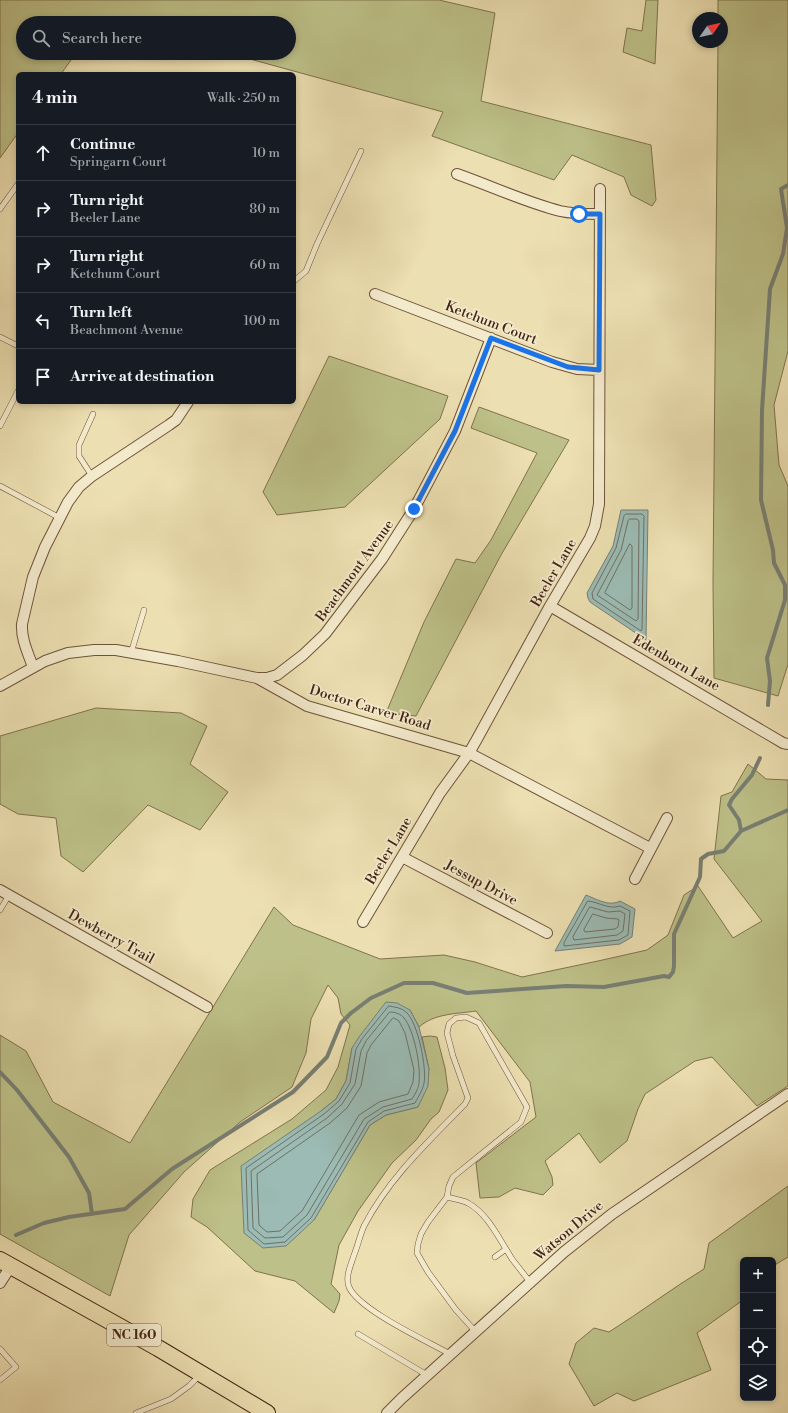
<!DOCTYPE html>
<html lang="en">
<head>
<meta charset="utf-8">
<style>
	:root { --surface:#171b24; --page:#20242c; --text:#f1f3f6; --muted:#9ea1a6; --line:#363941 }
	body { margin:0; font-family:"Libre Bodoni",serif; background:var(--page); color:var(--text) }
	.controls { position:absolute; right:12px; bottom:12px; display:grid; overflow:hidden; border-radius:6px; box-shadow:0 2px 6px #0003 }
	.controls button { width:36px; height:36px; display:grid; place-items:center; padding:0; border:0; border-bottom:1px solid var(--line); background:var(--surface); color:var(--text); font:20px sans-serif }
	.compass { position:absolute; left:692px; top:12px; width:36px; height:36px; border-radius:50%; background:var(--surface); box-shadow:0 2px 6px #0003; rotate:56deg }
	.stop { position:absolute; width:12px; height:12px; margin:-9px; border:3px solid #1a73e8; border-radius:50%; background:#fff }
	.stop.end { background:#1a73e8; border-color:#fff; box-shadow:0 1px 4px #0008 }
	.list { margin:0; padding:0; list-style:none }
	h2 { display:flex; justify-content:space-between; align-items:center; height:52px; margin:0; padding:0 16px; font-size:17px }
	h2 small { font-size:13px; font-weight:400; color:var(--muted) }
	.list li { display:grid; grid-template-columns:26px 1fr auto; gap:12px; align-items:center; box-sizing:border-box; height:56px; padding:0 16px; border-top:1px solid var(--line) }
	.list b { display:block; font-size:15px; white-space:nowrap }
	.list p { margin:0; font-size:13px; white-space:nowrap; color:var(--muted) }
	.list em { font-size:13px; font-style:normal; color:var(--muted) }
	.icon { flex:none; width:22px; height:22px; fill:none; stroke:currentColor; stroke-width:2; stroke-linecap:round; stroke-linejoin:round }
	.map { position:relative; flex:none; width:788px; height:1413px; overflow:hidden }
	.search { position:absolute; background:var(--surface); box-shadow:0 2px 6px #0003; left:16px; top:16px; width:280px; height:44px; display:flex; align-items:center; gap:10px; box-sizing:border-box; padding:0 14px; border-radius:22px; color:var(--muted); font-size:15px }
	.panel { position:absolute; background:var(--surface); box-shadow:0 2px 6px #0003; left:16px; top:72px; width:280px; height:332px; border-radius:6px }
	.map>svg:first-child { display:block }
</style>
</head>
<body>
<div class="map">
<svg width="788" height="1413" viewBox="0 0 788 1413">
	<rect width="100%" height="100%" fill="#ecdfb1"/>
	<filter id="stains"><feTurbulence type="fractalNoise" baseFrequency=".005" numOctaves="4"/><feColorMatrix values="0 0 0 0 .2 0 0 0 0 .09 0 0 0 0 .02 0 0 0 .5 -.17"/></filter>
	<radialGradient id="worn" r=".72"><stop offset=".6" stop-color="#630" stop-opacity="0"/><stop offset="1" stop-color="#630" stop-opacity=".3"/></radialGradient>
	<path fill="#bdc088" stroke="#80724e" d="M0 0H439L495 13 481 101 651 145 656 200 652 206 631 195 624 177 572 155 554 180 432 136 443 112 228 53H289V23H23V53H76L61 74H18V133L0 158Z
		M646 0H658L655 64 623 52 627 28 642 31Z
		M718 0H788V351L774 405 779 465 788 486V664L778 696 714 678 713 583 718 42H722V18H718Z
		M329 356 448 396 440 419 345 507 277 515 263 492Z
		M479 407 569 440 501 555 416 716 386 713 424 622 456 559 475 563 491 540 537 453 471 428Z
		M96 708 181 713 207 726 190 764 228 792 200 830 148 805 83 872 61 856 56 818 18 814 0 804V736Z
		M748 764 766 779 788 780V1086L757 1106 712 1057 695 1061 645 1094 638 1109 627 1141 600 1163 579 1133 545 1161 552 1177 553 1185 543 1195 515 1188 499 1197 480 1198 476 1163 536 1117 530 1082 476 1011C457 1014 435 1013 419 1027L410 1010 352 1048 346 1081 336 1099 321 1111 314 1220 370 1125 386 1115 418 1107 429 1069 422 1037 430 1036 437 1037 445 1068 448 1090 439 1112 431 1119 416 1140 392 1163 358 1211 339 1245 331 1284 340 1294 339 1301 334 1313 295 1281 255 1271 207 1227 191 1217 193 1199 210 1170 292 1119 326 1090 338 1067 350 1025 341 1014 338 998 328 985 311 1019 306 1053 292 1087 240 1122 184 1172 129 1235 110 1296 0 1234V1035L26 1051 53 1102 130 1143 274 907 293 925 380 959 444 955 475 962 522 977 598 961 647 950 668 935 684 895 698 886 733 938 762 921 714 859 721 796 732 792Z
		M788 1186V1257L773 1266V1260H743V1300L697 1333 711 1370 634 1401 617 1393 594 1406 569 1364 576 1343 594 1328 609 1332C641 1312 671 1289 704 1269L709 1243Z"/>
	<path fill="#9bbbb4" stroke="#787f74" d="M621 510H648L646 640 590 602 588 598 587 593 613 546Z
		M586 895C596 899 610 907 620 901L635 909 632 937 620 944 555 951Z
		M386 1002 397 1003 410 1010 419 1027 429 1069 428 1086 418 1107 386 1115 370 1125 314 1220 286 1246 263 1248 244 1233 241 1166 321 1111 336 1099 346 1081 352 1048 359 1037Z"/>
	<g fill="none" stroke-linecap="round" stroke-linejoin="round">
		<path stroke="#707064" stroke-width="1" d="M626 514H642L644 516 642 629 641 631 593 599 592 593 616 548 624 516Z
			M630 519H637L639 521 638 619 636 621 597 595 621 550 628 521Z
			M630 544 632 546V608L630 610 605 593Z
			M588 901C599 902 609 910 620 906L630 911 628 935 619 940 564 946V943Z
			M590 907 608 912 620 911 625 914 623 931 617 935 574 940 573 937Z
			M593 914 606 918 618 919 619 920 618 927 615 929 585 932 584 930Z
			M389 1006C395 1007 402 1008 406 1012 418 1022 427 1069 424 1083 423 1090 418 1097 415 1103L384 1111 368 1122 311 1218 285 1242 264 1244 248 1230 246 1168 324 1114 339 1101 350 1083 356 1049 362 1039Z
			M390 1012C395 1012 401 1014 404 1018 414 1030 421 1066 419 1082 419 1088 415 1094 412 1099L383 1107 364 1119 307 1215 283 1237 265 1238 253 1228 251 1171 327 1118 342 1104 355 1084 361 1051 366 1041Z
			M394 1018 399 1021 405 1033 414 1070 413 1082 408 1094 379 1102 359 1115 302 1211 280 1231 267 1232 259 1225 257 1174 330 1123 347 1108 361 1086 367 1053 371 1045 392 1019Z"/>
		<path stroke="#787f74" stroke-width="4" d="M768 705 770 681 767 658 785 600V585L774 563 773 550 761 500 762 410 770 289 783 254 787 228 781 189 788 185
			M741 831 739 820 729 805 732 799 752 775 760 758
			M0 1072 17 1090 69 1157 89 1193 92 1214
			M16 1235 44 1223 69 1217 125 1209 172 1169 293 1092 327 1057 341 1023 351 1013 371 998 404 983H433L467 993 566 986 604 987 664 976 669 977 673 972 674 966V934L700 877 701 859 708 854 724 851 741 831 788 810"/>
		<defs>
			<path id="lane" d="M0 209 18 184
				M294 281 306 271 317 244 361 151
				M0 337 18 346
				M0 426 18 391
				M92 476 79 456V445L93 414
				M0 486 60 518
				M131 653 144 610
				M0 910 9 895
				M447 1197C454 1199 462 1200 468 1203 486 1213 496 1233 506 1249L495 1257
				M506 1249 512 1259 530 1282
				M358 1334 427 1375
				M0 1349 16 1367 0 1380
				M450 1354C427 1341 359 1310 349 1287 345 1276 351 1265 354 1255 358 1245 360 1235 364 1226 389 1178 428 1142 465 1104L468 1098 453 1056 447 1033 449 1024 456 1018 466 1017 479 1023 527 1107 521 1122 453 1177 449 1186 447 1197 428 1222 421 1234 418 1244 417 1253 428 1272 456 1310 475 1331
				M136 1413 171 1399 189 1386 200 1375"/>
			<path id="street" d="M457 174C491 186 525 202 560 211 573 214 587 214 600 214
				M375 294 552 362 577 369 599 370
				M550 606 783 743 788 744
				M33 667C28 653 21 639 22 624L33 577 45 547 68 502 79 487 92 476 169 425 176 420 188 402
				M258 678H267L277 675 303 655 325 634 382 559 414 509 455 431 491 338
				M0 686 45 661 68 653 94 650H116L178 661 257 678 307 706 469 753 650 848
				M402 857 547 933
				M635 879 667 818
				M0 890 207 1007
				M363 922 440 793 469 753 477 739 550 606 590 538 595 526 599 504 600 189
				M0 1283 11 1266
				M387 1413 402 1398 564 1252 612 1214 788 1094"/>
			<path id="primary" d="M0 1260 158 1348 267 1413"/>
		</defs>
		<use href="#lane" stroke="#6e533a" stroke-width="6"/>
		<use href="#street" stroke="#6e533a" stroke-width="12"/>
		<use href="#primary" stroke="#442413" stroke-width="18"/>
		<use href="#lane" stroke="#f3eacc" stroke-width="5"/>
		<use href="#street" stroke="#f3eacc" stroke-width="10"/>
		<use href="#primary" stroke="#ecdfb1" stroke-width="16"/>
	</g>
	<g fill="none" stroke-linecap="round" stroke-linejoin="round">
		<path stroke="#1a73e8" stroke-width="5" d="M414 509 455 431 491 338 568 367 599 370 600 214H579"/>
	</g>
	<g text-anchor="middle" dominant-baseline="central" stroke-width="3.5" stroke-linejoin="round" paint-order="stroke">
		<rect fill="#f3eacc" stroke="#785f4a" stroke-width="1" x="107" y="1324" width="54" height="22" rx="3"/>
		<g font-size="13" font-weight="bold" fill="#442413">
			<text x="134" y="1335">NC 160</text>
		</g>
		<g font-size="14" fill="#442413" stroke="#f3eacc">
			<text transform="translate(491 323) rotate(21)">Ketchum Court</text>
			<text transform="translate(355 571) rotate(-54)">Beachmont Avenue</text>
			<text transform="translate(554 573) rotate(-60)">Beeler Lane</text>
			<text transform="translate(676 663) rotate(30)">Edenborn Lane</text>
			<text transform="translate(370 708) rotate(17)">Doctor Carver Road</text>
			<text transform="translate(389 851) rotate(-59)">Beeler Lane</text>
			<text transform="translate(481 883) rotate(28)">Jessup Drive</text>
			<text transform="translate(111 937) rotate(29)">Dewberry Trail</text>
			<text transform="translate(569 1231) rotate(-40)">Watson Drive</text>
		</g>
	</g>
	<rect width="100%" height="100%" filter="url(#stains)"/>
	<rect width="100%" height="100%" fill="url(#worn)"/>
</svg>
<div class="controls">
<button>+</button>
<button>−</button>
<button><svg class="icon" aria-label="locate" viewBox="0 0 24 24"><circle cx="12" cy="12" r="6"/><path d="M12 2v4M12 18v4M2 12h4M18 12h4"/></svg></button>
<button><svg class="icon" aria-label="layers" viewBox="0 0 24 24"><path d="M12 4l9 5-9 5-9-5zM3 14l9 5 9-5"/></svg></button>
</div>
<svg class="compass" viewBox="-18 -18 36 36"><path d="M0-13l5 13h-10z" fill="#e53935"/><path d="M0 13l5-13h-10z" fill="#9ea1a6"/></svg>
<div class="stop" style="left:579px;top:214px"></div>
<div class="stop end" style="left:414px;top:509px"></div>
<div class="search"><svg class="icon" aria-label="search" viewBox="0 0 24 24"><circle cx="10" cy="10" r="6"/><path d="M15 15l6 6"/></svg>Search here</div>
<section class="panel">
<h2>4 min<small>Walk · 250 m</small></h2>
<ul class="list">
<li><svg class="icon" aria-label="ahead" viewBox="0 0 24 24"><path d="M12 20V5M6 11l6-6 6 6"/></svg><div><b>Continue</b><p>Springarn Court</p></div><em>10 m</em></li>
<li><svg class="icon" aria-label="right" viewBox="0 0 24 24"><path d="M7 20v-9h11M14 6l5 5-5 5"/></svg><div><b>Turn right</b><p>Beeler Lane</p></div><em>80 m</em></li>
<li><svg class="icon" aria-label="right" viewBox="0 0 24 24"><path d="M7 20v-9h11M14 6l5 5-5 5"/></svg><div><b>Turn right</b><p>Ketchum Court</p></div><em>60 m</em></li>
<li><svg class="icon" aria-label="left" viewBox="0 0 24 24"><path d="M17 20v-9H6M10 6l-5 5 5 5"/></svg><div><b>Turn left</b><p>Beachmont Avenue</p></div><em>100 m</em></li>
<li><svg class="icon" aria-label="arrive" viewBox="0 0 24 24"><path d="M6 21V4h12l-3 4 3 4H6"/></svg><div><b>Arrive at destination</b></div></li>
</ul>
</section>
</div>
</body>
</html>
